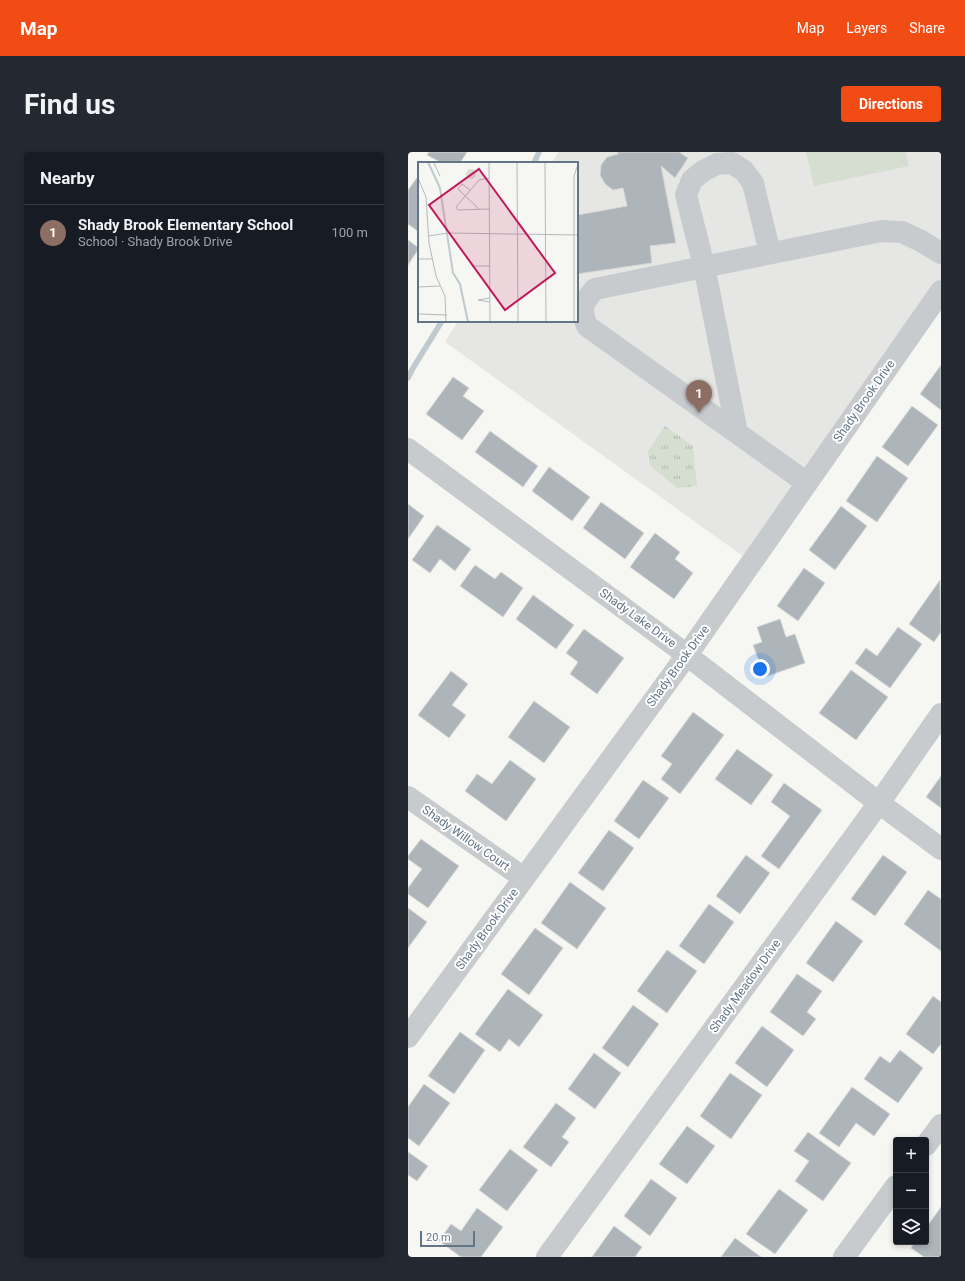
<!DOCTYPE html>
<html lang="en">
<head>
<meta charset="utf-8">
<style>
	:root { --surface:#171b24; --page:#242831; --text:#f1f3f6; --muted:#9ea1a6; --line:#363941; --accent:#f24c15 }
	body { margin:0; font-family:Roboto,sans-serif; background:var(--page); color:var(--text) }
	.controls { position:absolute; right:12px; bottom:12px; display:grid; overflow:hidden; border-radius:4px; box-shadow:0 2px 6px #0003 }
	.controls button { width:36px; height:36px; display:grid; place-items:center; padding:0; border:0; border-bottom:1px solid var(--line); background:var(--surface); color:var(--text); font:20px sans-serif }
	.scale { position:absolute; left:12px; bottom:10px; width:55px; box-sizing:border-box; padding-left:4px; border:2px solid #627586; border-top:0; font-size:11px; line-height:14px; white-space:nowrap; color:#627586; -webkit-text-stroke:3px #fff; paint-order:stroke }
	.you { position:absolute; left:352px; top:517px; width:14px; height:14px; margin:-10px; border:3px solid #fff; border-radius:50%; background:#1a73e8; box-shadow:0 0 0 6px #1a73e833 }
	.badge { display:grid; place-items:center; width:26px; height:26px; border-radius:50%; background:var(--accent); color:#fff; font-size:13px; font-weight:700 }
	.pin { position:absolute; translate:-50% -33px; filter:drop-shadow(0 1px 2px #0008) }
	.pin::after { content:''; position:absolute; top:21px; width:14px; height:12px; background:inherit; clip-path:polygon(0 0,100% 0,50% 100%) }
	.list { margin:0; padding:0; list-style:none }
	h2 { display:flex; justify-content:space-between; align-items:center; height:52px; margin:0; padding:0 16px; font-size:17px }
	h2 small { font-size:13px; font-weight:400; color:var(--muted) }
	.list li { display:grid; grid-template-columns:26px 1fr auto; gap:12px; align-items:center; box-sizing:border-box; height:56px; padding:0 16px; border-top:1px solid var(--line) }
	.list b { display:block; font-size:15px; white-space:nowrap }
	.list p { margin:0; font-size:13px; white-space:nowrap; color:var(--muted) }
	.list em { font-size:13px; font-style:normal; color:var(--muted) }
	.icon { flex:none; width:22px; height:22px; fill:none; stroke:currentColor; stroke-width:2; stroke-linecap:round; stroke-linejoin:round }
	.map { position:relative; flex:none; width:533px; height:1105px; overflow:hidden; border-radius:4px }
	header { display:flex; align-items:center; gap:24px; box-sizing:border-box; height:56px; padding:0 20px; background:var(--accent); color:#fff }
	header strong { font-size:19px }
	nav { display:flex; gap:22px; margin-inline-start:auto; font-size:14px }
	.intro { display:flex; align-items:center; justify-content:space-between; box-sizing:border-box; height:96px; padding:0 24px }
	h1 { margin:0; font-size:28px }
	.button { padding:10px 18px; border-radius:4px; background:var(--accent); color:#fff; font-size:14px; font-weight:700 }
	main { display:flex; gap:24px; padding:0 24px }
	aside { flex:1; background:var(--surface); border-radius:4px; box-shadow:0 2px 6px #0003 }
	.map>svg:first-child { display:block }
</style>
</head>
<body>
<header>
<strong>Map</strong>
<nav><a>Map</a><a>Layers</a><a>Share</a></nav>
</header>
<div class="intro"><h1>Find us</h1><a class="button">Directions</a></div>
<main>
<aside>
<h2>Nearby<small></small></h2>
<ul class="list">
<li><span class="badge" style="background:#8d6e63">1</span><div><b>Shady Brook Elementary School</b><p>School · Shady Brook Drive</p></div><em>100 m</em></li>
</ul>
</aside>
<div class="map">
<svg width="533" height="1105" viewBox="0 0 533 1105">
	<defs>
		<pattern id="park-tufts" width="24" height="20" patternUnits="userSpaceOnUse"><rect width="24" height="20" fill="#d6ded2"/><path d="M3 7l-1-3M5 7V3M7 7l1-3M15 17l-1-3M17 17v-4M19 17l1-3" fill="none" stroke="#b1b9b0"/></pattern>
	</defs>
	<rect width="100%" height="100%" fill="#f6f6f2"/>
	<path fill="#e6e7e5" d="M150 0H533V139L343 410 37 190 50 169H169V11H144Z"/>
	<path fill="#d6ded2" d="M398 0H498L501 14 406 34Z"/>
	<path fill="url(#park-tufts)" d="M257 274 285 294 289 334 269 336 242 314 240 299Z"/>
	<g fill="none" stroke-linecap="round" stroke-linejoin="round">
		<path stroke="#becacf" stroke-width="5.5" d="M126 11 131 0
			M0 226 5 216 34 169"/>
	</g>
	<path fill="#adb5bb" stroke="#d7d7d4" d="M21 0H59L52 11H34L19 3Z
		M209 0H271L280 6 267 26 253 14 268 91 242 94 244 111 169 122V63L219 54 215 36 205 38 197 32 192 23 193 13 199 5 210 2Z
		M11 23V80L0 72V38Z
		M0 88 11 96 0 113Z
		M533 213V258L512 242Z
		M45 225 61 236 55 244 76 259 54 288 18 262Z
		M504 254 530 273 500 314 474 295Z
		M82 279 130 314 115 335 67 300Z
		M469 304 500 326 469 370 438 349Z
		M141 315 182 345 164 369 124 339Z
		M193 350 236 381 217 407 175 376Z
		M0 352 16 364 0 387Z
		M433 354 459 374 427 418 401 398Z
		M29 373 63 397 47 419 32 407 22 421 4 408Z
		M247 381 272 400 267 407 285 421 266 447 222 415Z
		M67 413 87 427 93 420 115 436 95 465 52 434Z
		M396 416 417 431 390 469 369 454Z
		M532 428 533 480 526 490 501 472Z
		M125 443 166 473 148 497 108 467Z
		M372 467 378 485 387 482 397 511 357 525 345 493 354 490 349 475Z
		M490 475 514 492 482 536 447 511 458 496 469 504Z
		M176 477 216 506 189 542 162 522 170 510 158 501Z
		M443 518 480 545 448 588 411 561Z
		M43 519 60 532 44 553 58 563 41 586 10 563Z
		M126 549 162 575 136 611 100 585Z
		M285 560 316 583 272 642 253 627 264 612 253 604Z
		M329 597 365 623 343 653 307 627Z
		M102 608 128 627 98 669 57 639 69 622 84 632Z
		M533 624V656L518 645Z
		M235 628 261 646 231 687 206 669Z
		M376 631 414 658 371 717 353 704 382 664 363 650Z
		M201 678 226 696 195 739 170 721Z
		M13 687 51 714 20 756 0 742V736L14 717 0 707V704Z
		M338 703 362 721 332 762 308 744Z
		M475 703 499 720 467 764 443 747Z
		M162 730 198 756 169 797 133 771Z
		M520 738 533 747V799L496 772Z
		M301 752 326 770 296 812 271 794Z
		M0 756 19 770 0 796Z
		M428 769 455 789 425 830 398 811Z
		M127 776 155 796 121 843 93 822Z
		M259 798 289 819 259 861 229 839Z
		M389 822 414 839 399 860 408 867 395 884 362 860Z
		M100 837 135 863 111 895 101 887 92 900 67 882Z
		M525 844 533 850V892L525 902 498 882Z
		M225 853 251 872 220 915 194 896Z
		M354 874 386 898 359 935 327 911Z
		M52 880 77 898 46 942 20 924Z
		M492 898 515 916 490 951 456 927 472 904 482 911Z
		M186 901 213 921 187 957 160 937Z
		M322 921 354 943 323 987 292 964Z
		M16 932 42 951 11 994 0 986V955Z
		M444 935 482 962 466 984 448 971 431 995 411 981Z
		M148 951 168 966 154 985 161 990 143 1015 115 995Z
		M279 974 307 994 279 1032 251 1012Z
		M400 980 443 1011 415 1049 387 1029 401 1009 386 999Z
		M102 997 130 1018 99 1059 71 1038Z
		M0 1000 20 1014 9 1029 0 1023Z
		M243 1027 269 1046 242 1084 216 1064Z
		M371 1037 400 1058 367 1102 338 1082Z
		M533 1055V1105H516L503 1096 507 1090H518V1076Z
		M69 1056 95 1075 73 1105H53L31 1089 43 1072 53 1079Z
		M206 1074 234 1095 227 1105H184Z
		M327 1086 353 1105H313Z"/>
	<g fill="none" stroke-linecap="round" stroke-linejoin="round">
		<path stroke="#c8cbce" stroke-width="22" d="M329 281 296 114 278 43 284 28 295 19 309 12 324 11 336 19 345 31 362 101
			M0 297 263 491 471 651 533 697
			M399 331 179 174C172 156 174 151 187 137L473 79 494 80 513 89 533 101
			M0 645 116 726
			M0 885 279 503 533 139
			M518 993 533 973
			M139 1105 471 651 533 562
			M436 1105 488 1034"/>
	</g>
	<g text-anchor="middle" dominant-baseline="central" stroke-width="4" stroke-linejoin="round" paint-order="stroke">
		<g font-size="12" fill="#627586" stroke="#fff">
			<text transform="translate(456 249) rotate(-55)">Shady Brook Drive</text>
			<text transform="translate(230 466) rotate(36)">Shady Lake Drive</text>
			<text transform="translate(270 514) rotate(-54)">Shady Brook Drive</text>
			<text transform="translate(58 686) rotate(35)">Shady Willow Court</text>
			<text transform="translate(79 777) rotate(-54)">Shady Brook Drive</text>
			<text transform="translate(337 834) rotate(-54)">Shady Meadow Drive</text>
		</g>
	</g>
	<g transform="translate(10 10)">
		<rect width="160" height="160" fill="#f6f6f2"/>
		<path d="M48 12a5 5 0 1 1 10 0a5 5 0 1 1-10 0Z" fill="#d6ded2"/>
		<path fill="none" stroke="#becacf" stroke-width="2" d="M10 0 22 26 35 111 42 122 50 160"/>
		<path fill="none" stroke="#b2bac0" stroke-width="1" d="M71 0 72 160M99 0 100 160M127 0 128 160M16 1 22 14M0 16 8 35 11 81 18 114 27 134 28 160M71 16 61 18 38 45 40 48 71 47M52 28 44 22 40 27 61 47M10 74 30 71 160 73M0 97H15M54 104H72M0 125 22 124M72 140 60 138 72 136M0 152 29 153M156 160V14L160 2"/>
		<path fill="#c2185b" fill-opacity="0.15" stroke="#c2185b" stroke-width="2" d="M61 7 137 111 87 148 11 43Z"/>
		<rect width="160" height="160" fill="none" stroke="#627586" stroke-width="2"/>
	</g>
</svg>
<div class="controls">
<button>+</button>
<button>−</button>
<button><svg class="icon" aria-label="layers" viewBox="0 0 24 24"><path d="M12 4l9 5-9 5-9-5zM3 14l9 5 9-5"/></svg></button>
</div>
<div class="scale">20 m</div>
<div class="you"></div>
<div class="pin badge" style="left:291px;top:261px;background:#8d6e63">1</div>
</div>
</main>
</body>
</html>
